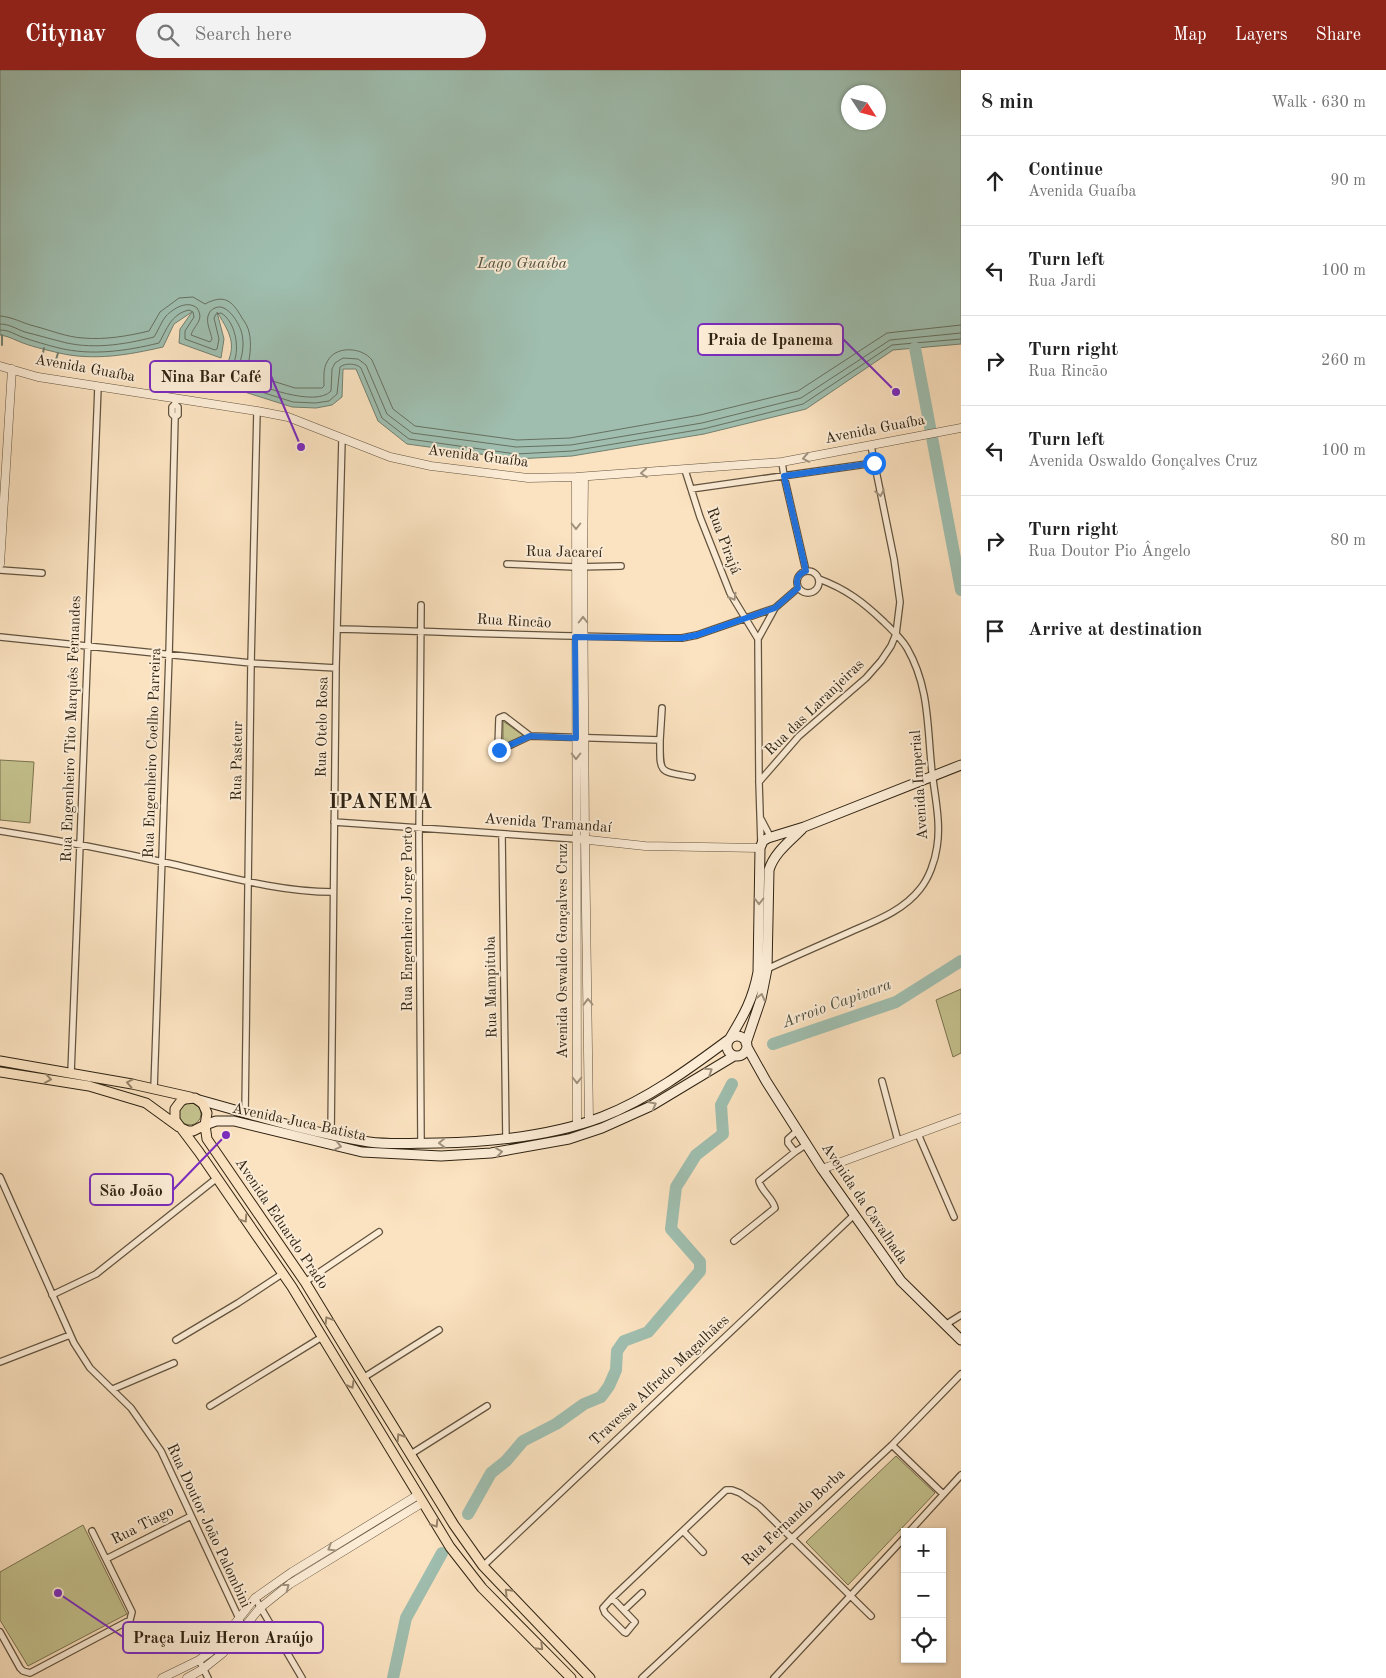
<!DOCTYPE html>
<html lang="en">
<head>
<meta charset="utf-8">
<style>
	:root { --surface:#fff; --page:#f2f2f2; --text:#222; --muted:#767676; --line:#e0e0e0; --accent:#8f2418 }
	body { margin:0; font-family:"Old Standard TT",serif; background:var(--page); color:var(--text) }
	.controls { position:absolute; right:15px; bottom:15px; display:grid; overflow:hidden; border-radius:0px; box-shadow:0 1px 4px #0004 }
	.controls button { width:45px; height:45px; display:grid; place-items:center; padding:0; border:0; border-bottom:1px solid var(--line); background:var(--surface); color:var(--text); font:25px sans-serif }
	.compass { position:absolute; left:841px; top:15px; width:45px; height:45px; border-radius:50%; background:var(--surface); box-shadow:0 1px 4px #0004; rotate:126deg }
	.stop { position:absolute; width:15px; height:15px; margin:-11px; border:4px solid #1a73e8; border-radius:50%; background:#fff }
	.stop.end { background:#1a73e8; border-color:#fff; box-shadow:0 1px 5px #0008 }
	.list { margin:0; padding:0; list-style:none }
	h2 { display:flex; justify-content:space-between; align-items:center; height:65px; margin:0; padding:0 20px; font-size:21px }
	h2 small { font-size:16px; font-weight:400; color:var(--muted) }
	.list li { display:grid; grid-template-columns:32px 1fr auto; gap:15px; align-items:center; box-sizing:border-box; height:90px; padding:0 20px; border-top:1px solid var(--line) }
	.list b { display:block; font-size:19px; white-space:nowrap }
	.list p { margin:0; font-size:16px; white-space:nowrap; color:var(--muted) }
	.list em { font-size:16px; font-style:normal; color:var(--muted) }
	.icon { flex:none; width:28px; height:28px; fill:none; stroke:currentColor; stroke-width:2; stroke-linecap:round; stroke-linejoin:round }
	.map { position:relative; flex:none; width:961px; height:1608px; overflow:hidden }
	header { display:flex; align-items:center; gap:30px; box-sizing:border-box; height:70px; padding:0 25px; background:var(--accent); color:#fff }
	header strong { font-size:24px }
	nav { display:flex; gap:28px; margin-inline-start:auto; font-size:18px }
	.search { width:350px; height:45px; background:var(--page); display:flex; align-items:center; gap:12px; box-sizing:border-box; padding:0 18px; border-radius:28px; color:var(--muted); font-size:19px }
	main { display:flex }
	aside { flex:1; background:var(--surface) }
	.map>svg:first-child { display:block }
</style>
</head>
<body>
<header>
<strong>Citynav</strong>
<div class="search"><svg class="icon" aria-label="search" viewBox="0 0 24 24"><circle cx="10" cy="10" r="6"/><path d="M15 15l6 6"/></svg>Search here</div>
<nav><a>Map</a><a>Layers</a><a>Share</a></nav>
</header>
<main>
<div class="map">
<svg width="961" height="1608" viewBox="0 0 961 1608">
	<rect width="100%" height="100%" fill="#fbe2c0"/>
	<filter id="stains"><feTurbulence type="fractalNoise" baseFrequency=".004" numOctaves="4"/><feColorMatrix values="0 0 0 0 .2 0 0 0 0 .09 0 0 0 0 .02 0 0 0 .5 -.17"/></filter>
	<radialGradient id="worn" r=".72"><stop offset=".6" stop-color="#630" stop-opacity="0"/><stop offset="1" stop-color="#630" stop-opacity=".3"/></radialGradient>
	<path fill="#c4c28e" stroke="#7a7250" d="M503 651 524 666 503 676Z
		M0 690 34 692 30 753 0 750Z
		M961 919V983L953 987 936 930Z
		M179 1044a11 11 0 1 1 22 0a11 11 0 1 1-22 0Z
		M896 1386 935 1423 848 1515 806 1472Z
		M83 1455 127 1544 28 1596 0 1550V1502Z"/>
	<path fill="#9fbeaf" stroke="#728070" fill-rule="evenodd" d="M0 0H961V274L893 280 806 339 704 364 572 386 516 389 407 374 378 351 356 299H343L342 327 332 335 316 338 292 337 232 318 222 303C238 277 232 266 217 242L224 269 221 288 179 273 180 259 192 242 174 254 163 277C128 285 94 291 59 283 47 280 29 276 18 271 11 268 7 266 0 265ZM848 22H878V52H848Z"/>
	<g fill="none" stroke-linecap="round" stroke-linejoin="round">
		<path stroke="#677060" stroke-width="1" d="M0 246C13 247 22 253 34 256 50 260 66 267 83 268 105 270 128 266 149 261L160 242 179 228 193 227 205 234C224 224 232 230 242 248 245 252 248 257 249 262 252 273 250 291 246 301L247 303 295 318H322L324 316C324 308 323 299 327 292 335 275 362 277 372 290L393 339 415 356 517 370 570 368 700 345 798 321 887 263 961 255
			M0 254C10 254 16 259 25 262 36 265 48 268 59 271 90 280 123 275 154 267 158 261 161 252 166 246 174 238 187 230 197 238 205 250 194 255 191 265L210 272 212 269C211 263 206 253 208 246 209 243 211 239 215 238 227 232 240 254 242 264 245 277 241 292 236 302L240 309C259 315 315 338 331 321L332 299 335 293 343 288 358 289 366 295 387 344 412 363 516 377 571 375 702 353 801 328 890 270 961 263
			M0 260C9 260 14 264 22 267 33 271 47 275 59 278 92 286 126 281 159 273 167 259 171 244 189 240L193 242 194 247 185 261V269L215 280 217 279 219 269 214 248 216 244 221 243C235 251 240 277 234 292 233 295 230 299 228 303L236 314 293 332 315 333 329 331 337 324 340 297C345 293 356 293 361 298L382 348 409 369 516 384 572 381 703 359 803 334 892 275 961 269"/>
		<path stroke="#728070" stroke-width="2" d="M2 265V275
			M42 288 44 278
			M55 293 58 283"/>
		<path stroke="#9fbeaf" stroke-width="12" d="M915 278 961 520
			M773 974 896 932 961 891
			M468 1444 491 1403 506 1391 523 1371 556 1354 584 1334 601 1327 609 1316 616 1300 617 1281 624 1271 648 1262 700 1201V1192L671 1159 676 1117 696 1085 723 1064 721 1035 732 1014
			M393 1608 406 1548 442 1483"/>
		<defs>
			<path id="minor" d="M175 347 178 345V337L175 334
				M782 392 784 406 806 501
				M685 400 700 447 730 523 758 569 759 712 761 774
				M691 419 874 393
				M507 494 575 497 621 496
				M0 500 42 503
				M797 512a11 11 0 1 1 22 0a11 11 0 1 1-22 0Z
				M421 535 419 768 421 1073
				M337 559C452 562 567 567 682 568L697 565 775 538 798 518
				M0 567 251 593 336 598
				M758 569 775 538
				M530 666 504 646 499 648 498 678 500 680 530 666 660 670C660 704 658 701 692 707
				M660 670 662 638
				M759 712 799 666 866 608 881 591 891 576 896 564 900 532 894 489 871 376
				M761 749 771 768
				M334 752 576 769
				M0 761C58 770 115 781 172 794 225 806 279 822 333 822
				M502 765 506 1069
				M767 899C795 886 823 874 850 862 875 851 903 841 920 819 929 808 935 791 937 777 941 753 935 727 932 702 927 658 930 618 907 578 901 568 892 560 884 552 863 532 846 519 819 509
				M71 1003 98 317
				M882 1011 898 1071
				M154 1019 169 585 175 347 172 344V337L175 334V328
				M245 1043 251 593 257 341
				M798 1060 788 1069V1073L795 1082 807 1074
				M918 1064 954 1147
				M331 1065 336 598 342 369
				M0 1107 74 1273 90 1298 131 1338 161 1381 244 1559
				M734 1171 775 1138C773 1128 761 1121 759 1111L795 1082
				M305 1212 379 1162
				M52 1225 96 1204 217 1108
				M945 1255 961 1245
				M176 1270 238 1233 282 1204
				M0 1292 70 1265
				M363 1308 439 1260
				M113 1319 174 1293
				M210 1336 322 1267
				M892 1375 943 1424
				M411 1384 487 1336
				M684 1462 703 1482
				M909 1462 961 1405
				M106 1489 191 1446
				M483 1496 854 1145
				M255 1528 302 1608
				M612 1528 635 1552 626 1563 624 1562 605 1543 603 1538 612 1528 726 1420H732L740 1423 759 1436 871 1546
				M624 1540 642 1523
				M0 1562 20 1598 23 1601 30 1603 130 1550 132 1542 92 1461
				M199 1590 208 1608
				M642 1608 892 1375 961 1304
				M774 1608 905 1467"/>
			<path id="tertiary" d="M0 296 38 307 257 341 288 347 390 387 431 396 528 408 576 407 782 392 961 358
				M576 407 577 1055
				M584 407 583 497 585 769 589 1051
				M0 494 12 299
				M580 769 645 776 760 778
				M822 1099 961 1048
				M162 1608 199 1590 209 1583 219 1574 255 1528 292 1502 418 1425
				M187 1608 203 1599 223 1583 260 1538 290 1514 422 1433"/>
			<path id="secondary" d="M727 976a10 10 0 1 1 20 0a10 10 0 1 1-20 0Z
				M730 968C744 945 753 929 758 902L760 778 763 771 768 768 804 757 961 695
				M746 973 761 929 767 899 769 800C774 783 790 771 802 759
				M747 977 766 1011 822 1099 901 1211 961 1270
				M196 1029C253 1045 311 1063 369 1072 391 1075 415 1073 438 1073 491 1072 552 1066 602 1047 648 1029 689 999 728 970
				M205 1055 216 1051H234L362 1082 441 1086 491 1083 569 1069 602 1058 651 1036 734 986"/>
			<path id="primary" d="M0 991 132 1014 190 1027
				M0 1002 89 1016 146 1033 179 1057 188 1061H193L205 1055
				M571 1608 482 1518 450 1477 292 1217 199 1082 175 1050V1039L181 1031 185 1029 195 1028 203 1034 207 1043 205 1055 207 1069 305 1212 353 1291 454 1455 483 1496 590 1608"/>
		</defs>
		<use href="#minor" stroke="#62533e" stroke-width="8"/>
		<use href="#tertiary" stroke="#62533e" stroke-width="9"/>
		<use href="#secondary" stroke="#2f2312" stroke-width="11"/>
		<use href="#primary" stroke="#2f2312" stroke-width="11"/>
		<use href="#minor" stroke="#fcecd6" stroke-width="5.5"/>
		<use href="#tertiary" stroke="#fcecd6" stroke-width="8"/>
		<use href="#secondary" stroke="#fcecd6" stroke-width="9"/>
		<use href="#primary" stroke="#fbe2c0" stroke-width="9"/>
	</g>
	<defs><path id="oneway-chevron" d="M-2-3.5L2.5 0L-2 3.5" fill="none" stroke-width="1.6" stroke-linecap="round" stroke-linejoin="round" transform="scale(1.25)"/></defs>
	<g stroke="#a0927e">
		<use href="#oneway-chevron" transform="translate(806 388) rotate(169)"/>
		<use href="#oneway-chevron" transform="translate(644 403) rotate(176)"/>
		<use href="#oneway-chevron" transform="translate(880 423) rotate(79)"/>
		<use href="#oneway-chevron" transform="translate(576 456) rotate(90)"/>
		<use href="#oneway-chevron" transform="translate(733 527) rotate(60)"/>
		<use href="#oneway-chevron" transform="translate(583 550) rotate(-90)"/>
		<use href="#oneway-chevron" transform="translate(576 686) rotate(90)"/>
		<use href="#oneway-chevron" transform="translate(759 831) rotate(90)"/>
		<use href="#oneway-chevron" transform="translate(761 927) rotate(-76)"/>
		<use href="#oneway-chevron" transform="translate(588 932) rotate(-91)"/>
		<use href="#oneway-chevron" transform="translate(709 1001) rotate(-33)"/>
		<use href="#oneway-chevron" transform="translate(577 1010) rotate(90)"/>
		<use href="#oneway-chevron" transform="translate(653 1035) rotate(-28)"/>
		<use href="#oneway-chevron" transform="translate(442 1073) rotate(179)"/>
		<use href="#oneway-chevron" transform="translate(338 1076) rotate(13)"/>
		<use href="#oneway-chevron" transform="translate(499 1082) rotate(-8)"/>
		<use href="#oneway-chevron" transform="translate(331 1478) rotate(149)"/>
		<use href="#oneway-chevron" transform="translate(286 1517) rotate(-37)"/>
	</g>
	<g stroke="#958269">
		<use href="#oneway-chevron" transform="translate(48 1009) rotate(9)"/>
		<use href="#oneway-chevron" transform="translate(130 1013) rotate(-169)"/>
		<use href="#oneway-chevron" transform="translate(244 1149) rotate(56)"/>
		<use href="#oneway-chevron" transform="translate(328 1250) rotate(-121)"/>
		<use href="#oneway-chevron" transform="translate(351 1315) rotate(60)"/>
		<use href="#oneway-chevron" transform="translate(400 1367) rotate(-122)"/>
		<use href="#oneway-chevron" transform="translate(435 1454) rotate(58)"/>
		<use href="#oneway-chevron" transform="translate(508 1522) rotate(-134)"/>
		<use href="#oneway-chevron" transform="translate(540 1577) rotate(45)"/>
	</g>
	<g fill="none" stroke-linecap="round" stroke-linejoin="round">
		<path stroke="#1a73e8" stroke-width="6" d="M499 680 530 666 576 668 575 567 682 568 697 565 775 538 798 518C795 509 798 504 806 501L784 406 874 393"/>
	</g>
	<g text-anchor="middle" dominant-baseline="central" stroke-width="4" stroke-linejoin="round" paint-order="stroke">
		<g font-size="15" fill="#2f2312" stroke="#fcecd6">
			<text transform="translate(85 299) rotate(10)">Avenida Guaíba</text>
			<text transform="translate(875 360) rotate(-11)">Avenida Guaíba</text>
			<text transform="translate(478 387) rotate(7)">Avenida Guaíba</text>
			<text transform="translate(723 471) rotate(69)">Rua Pirajá</text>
			<text transform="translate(564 483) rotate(1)">Rua Jacareí</text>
			<text transform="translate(514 552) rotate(3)">Rua Rincão</text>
			<text transform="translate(815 638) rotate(-44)">Rua das Laranjeiras</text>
			<text transform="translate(323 657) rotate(-89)">Rua Otelo Rosa</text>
			<text transform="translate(72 659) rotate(-88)">Rua Engenheiro Tito Marquês Fernandes</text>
			<text transform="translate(153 683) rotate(-88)">Rua Engenheiro Coelho Parreira</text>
			<text transform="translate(238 691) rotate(-89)">Rua Pasteur</text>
			<text transform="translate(920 715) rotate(-94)">Avenida Imperial</text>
			<text transform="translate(548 754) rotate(4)">Avenida Tramandaí</text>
			<text transform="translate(408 849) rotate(-90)">Rua Engenheiro Jorge Porto</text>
			<text transform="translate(563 881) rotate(-90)">Avenida Oswaldo Gonçalves Cruz</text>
			<text transform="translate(492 917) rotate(-91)">Rua Mampituba</text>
			<text transform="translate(299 1053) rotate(12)">Avenida Juca Batista</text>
			<text transform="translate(864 1134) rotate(56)">Avenida da Cavalhada</text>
			<text transform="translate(281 1154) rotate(56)">Avenida Eduardo Prado</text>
			<text transform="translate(660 1311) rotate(-43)">Travessa Alfredo Magalhães</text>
			<text transform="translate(794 1448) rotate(-43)">Rua Fernando Borba</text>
			<text transform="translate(143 1456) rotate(-27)">Rua Tiago</text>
			<text transform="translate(208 1456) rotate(65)">Rua Doutor João Palombini</text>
		</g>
		<g font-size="16" font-style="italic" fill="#515241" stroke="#fcecd6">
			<text x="522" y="194">Lago Guaíba</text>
			<text transform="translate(837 934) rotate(-20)">Arroio Capivara</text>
		</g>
		<g font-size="20" font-weight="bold" letter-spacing="1" fill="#2f2312" stroke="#fcecd6">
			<text x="381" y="733">IPANEMA</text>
		</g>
	</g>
	<path fill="none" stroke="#7b2cbf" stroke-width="2" d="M896 322L843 269M301 377L271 306M226 1065L173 1120M58 1523L123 1567"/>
	<g fill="#7b2cbf" stroke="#fcecd6" stroke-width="2">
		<circle cx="896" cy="322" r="5"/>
		<circle cx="301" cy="377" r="5"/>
		<circle cx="226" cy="1065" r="5"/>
		<circle cx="58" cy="1523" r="5"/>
	</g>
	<g fill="#fcecd6" stroke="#7b2cbf" stroke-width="2">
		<rect x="698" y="254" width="145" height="31" rx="5"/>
		<rect x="150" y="291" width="121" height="31" rx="5"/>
		<rect x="90" y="1104" width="83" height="31" rx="5"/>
		<rect x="123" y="1552" width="200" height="31" rx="5"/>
	</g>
	<g font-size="16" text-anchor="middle" font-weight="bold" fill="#2f2312">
		<text x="770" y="275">Praia de Ipanema</text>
		<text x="211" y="312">Nina Bar Café</text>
		<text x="131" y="1126">São João</text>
		<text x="223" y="1573">Praça Luiz Heron Araújo</text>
	</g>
	<rect width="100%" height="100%" filter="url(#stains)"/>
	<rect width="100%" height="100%" fill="url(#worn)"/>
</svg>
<div class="controls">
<button>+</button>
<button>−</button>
<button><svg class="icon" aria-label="locate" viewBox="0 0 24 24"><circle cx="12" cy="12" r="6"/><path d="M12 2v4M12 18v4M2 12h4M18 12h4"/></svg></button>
</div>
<svg class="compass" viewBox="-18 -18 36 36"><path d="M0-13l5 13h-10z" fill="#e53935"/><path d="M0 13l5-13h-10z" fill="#767676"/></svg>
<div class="stop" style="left:874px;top:393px"></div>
<div class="stop end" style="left:499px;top:680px"></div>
</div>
<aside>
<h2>8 min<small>Walk · 630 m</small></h2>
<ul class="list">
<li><svg class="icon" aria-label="ahead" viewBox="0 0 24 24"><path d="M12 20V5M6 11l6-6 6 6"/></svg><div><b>Continue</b><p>Avenida Guaíba</p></div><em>90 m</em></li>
<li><svg class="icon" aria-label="left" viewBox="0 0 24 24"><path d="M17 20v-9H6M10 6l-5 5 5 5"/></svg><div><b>Turn left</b><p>Rua Jardi</p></div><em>100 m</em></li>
<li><svg class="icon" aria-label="right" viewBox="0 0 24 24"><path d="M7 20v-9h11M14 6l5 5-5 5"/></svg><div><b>Turn right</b><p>Rua Rincão</p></div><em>260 m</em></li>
<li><svg class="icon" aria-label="left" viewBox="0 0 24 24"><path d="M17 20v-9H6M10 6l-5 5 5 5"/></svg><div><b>Turn left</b><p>Avenida Oswaldo Gonçalves Cruz</p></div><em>100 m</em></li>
<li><svg class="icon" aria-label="right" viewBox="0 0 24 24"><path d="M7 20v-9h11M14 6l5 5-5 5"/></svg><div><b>Turn right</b><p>Rua Doutor Pio Ângelo</p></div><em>80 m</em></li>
<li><svg class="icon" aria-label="arrive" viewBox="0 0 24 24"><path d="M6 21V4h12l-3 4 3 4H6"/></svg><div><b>Arrive at destination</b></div></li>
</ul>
</aside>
</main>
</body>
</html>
